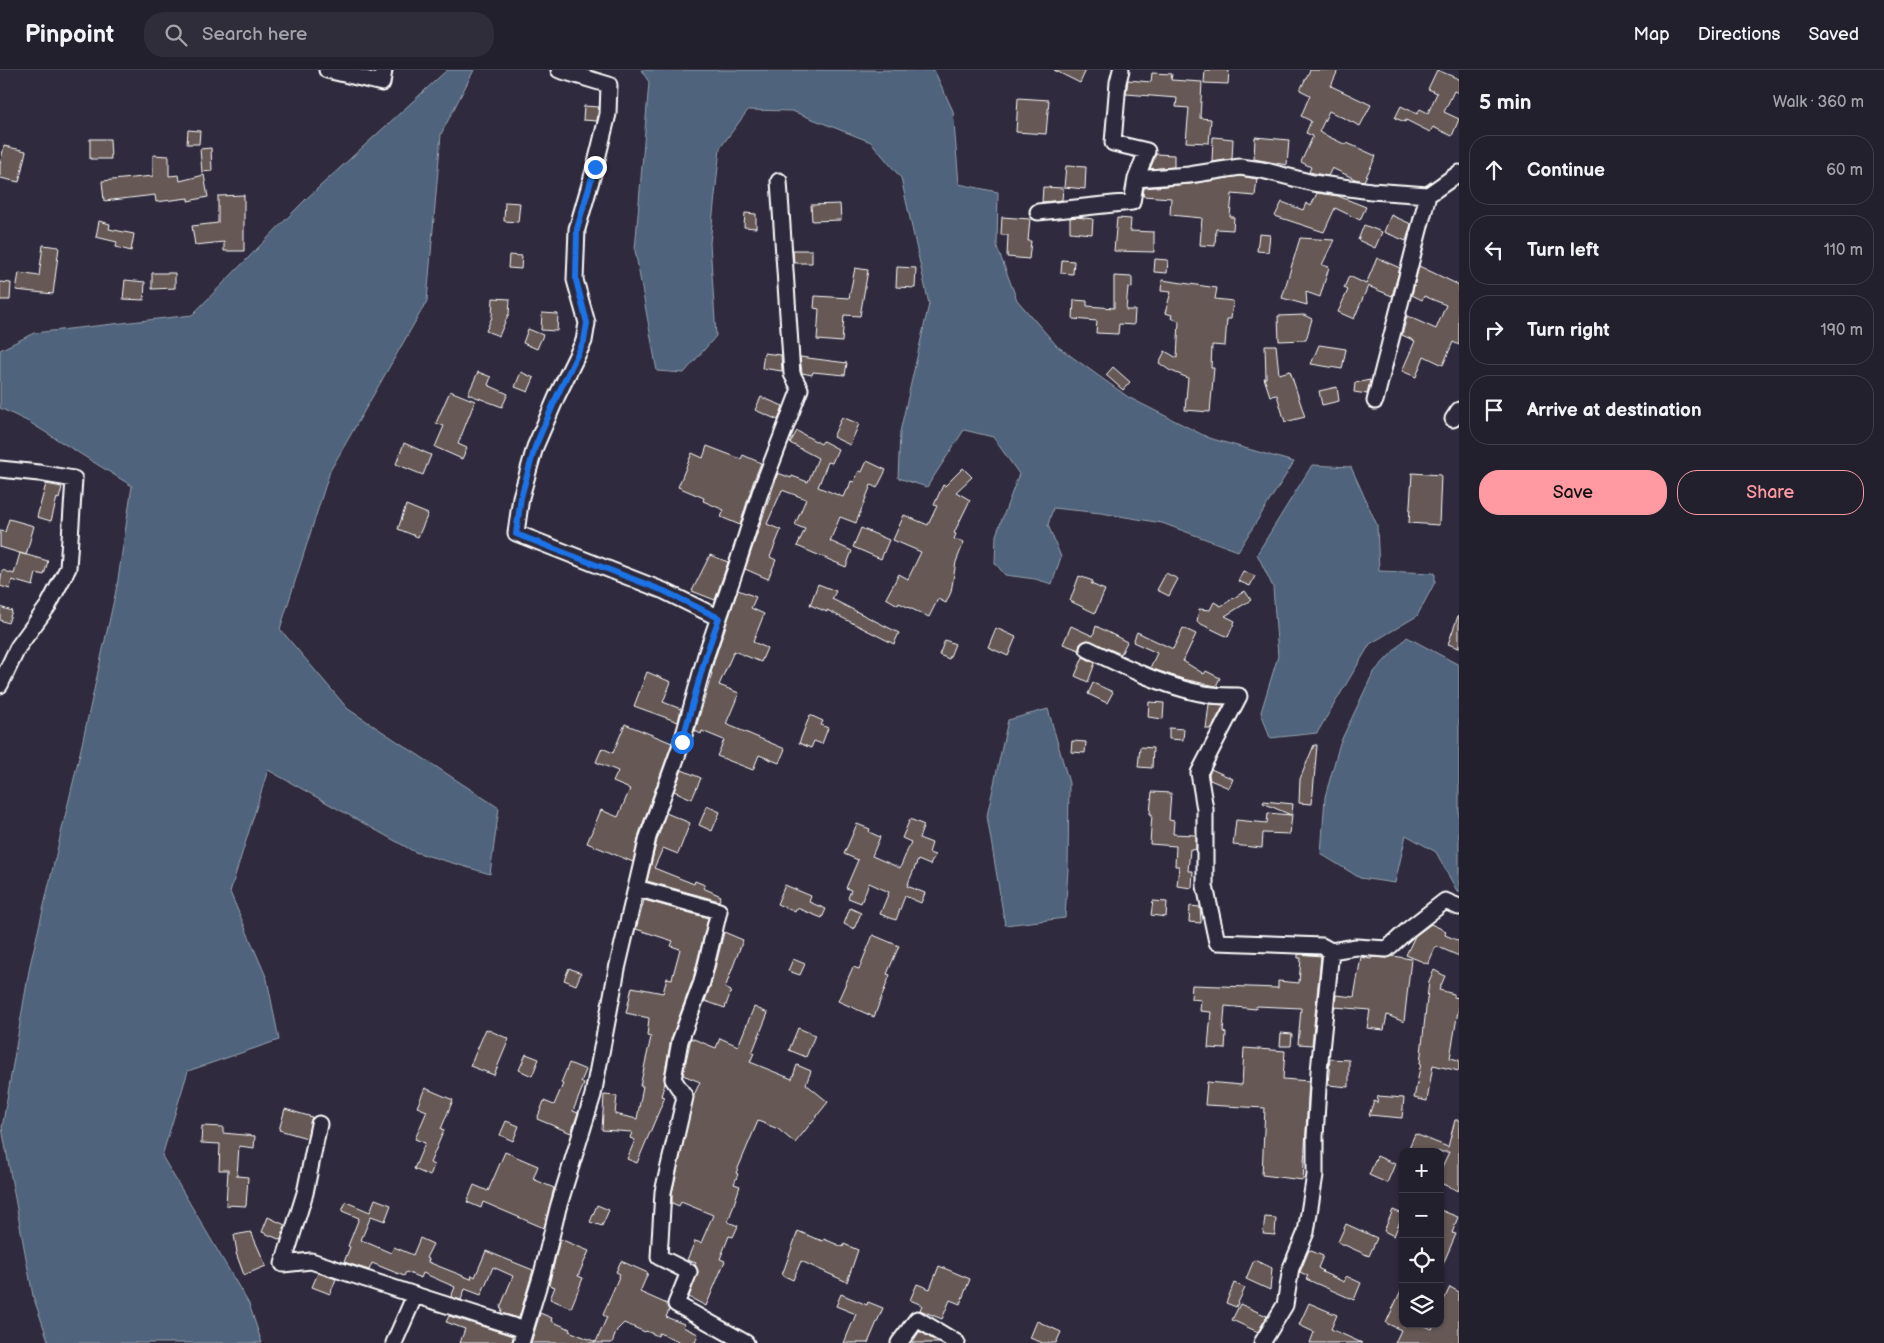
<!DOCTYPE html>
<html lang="en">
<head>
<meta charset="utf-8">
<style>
	:root { --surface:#23202e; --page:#2f2d3a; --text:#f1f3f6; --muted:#a3a3aa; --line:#403e4a; --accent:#ff9aa2 }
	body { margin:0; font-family:"Balsamiq Sans",sans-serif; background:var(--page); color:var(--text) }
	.controls { position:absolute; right:15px; bottom:15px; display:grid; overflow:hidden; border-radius:10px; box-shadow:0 1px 4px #0004 }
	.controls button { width:45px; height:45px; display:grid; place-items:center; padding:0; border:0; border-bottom:1px solid var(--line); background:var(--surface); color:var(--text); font:25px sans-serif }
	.stop { position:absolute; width:15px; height:15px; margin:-11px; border:4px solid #1a73e8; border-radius:50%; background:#fff }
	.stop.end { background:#1a73e8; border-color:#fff; box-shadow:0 1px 5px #0008 }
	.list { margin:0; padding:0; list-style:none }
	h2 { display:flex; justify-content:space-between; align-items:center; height:65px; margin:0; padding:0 20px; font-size:21px }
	h2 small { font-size:16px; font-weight:400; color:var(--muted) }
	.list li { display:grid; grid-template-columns:32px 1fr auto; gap:15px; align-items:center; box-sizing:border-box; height:70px; margin:0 10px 10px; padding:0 10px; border:1px solid var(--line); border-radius:20px }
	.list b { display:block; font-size:19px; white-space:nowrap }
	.list em { font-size:16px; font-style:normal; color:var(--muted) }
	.actions { display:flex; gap:10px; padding:15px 20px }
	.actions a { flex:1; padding:11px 0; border:1px solid var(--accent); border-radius:20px; text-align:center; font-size:18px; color:var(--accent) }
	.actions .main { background:var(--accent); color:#111 }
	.icon { flex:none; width:28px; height:28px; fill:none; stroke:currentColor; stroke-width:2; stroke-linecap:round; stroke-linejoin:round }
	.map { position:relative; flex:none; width:1459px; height:1273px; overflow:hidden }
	header { display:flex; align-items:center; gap:30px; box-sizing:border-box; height:70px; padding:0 25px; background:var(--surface); border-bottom:1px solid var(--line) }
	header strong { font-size:24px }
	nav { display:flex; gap:28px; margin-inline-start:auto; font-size:18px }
	.search { width:350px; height:45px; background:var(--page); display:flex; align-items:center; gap:12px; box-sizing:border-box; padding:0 18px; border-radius:20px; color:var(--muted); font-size:19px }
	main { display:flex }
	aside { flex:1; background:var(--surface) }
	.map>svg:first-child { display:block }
</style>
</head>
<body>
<header>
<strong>Pinpoint</strong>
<div class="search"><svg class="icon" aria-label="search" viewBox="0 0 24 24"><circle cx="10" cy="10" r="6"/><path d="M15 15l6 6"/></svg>Search here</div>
<nav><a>Map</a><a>Directions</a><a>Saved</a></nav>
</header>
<main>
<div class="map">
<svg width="1459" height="1273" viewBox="0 0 1459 1273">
	<rect width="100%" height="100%" fill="#2f2a3d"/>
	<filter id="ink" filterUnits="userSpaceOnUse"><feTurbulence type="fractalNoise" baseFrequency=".02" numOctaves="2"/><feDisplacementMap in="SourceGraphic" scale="10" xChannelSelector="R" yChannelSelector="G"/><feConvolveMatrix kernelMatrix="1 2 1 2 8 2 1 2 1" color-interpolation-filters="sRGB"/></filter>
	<g filter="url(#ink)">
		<path fill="#50647b" stroke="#96a2b0" d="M447 0H474L441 64 427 231 330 401 280 559 348 639 499 738 490 804 415 782 268 700 230 822 267 909 279 970 188 1001 162 1086 249 1234 262 1273H49L33 1226 2 1058 30 895 80 683 117 516 132 416 29 352 0 338V280L34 263 192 245 305 130Z
			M641 0H934L953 41 959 114 998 122 997 177 1017 230 1057 276 1128 327 1209 368 1294 392 1238 481 1162 453 1101 443 1053 438 1048 455 1061 487 1052 514 1035 509 1005 505 995 493 996 465 1019 404 993 367 964 360 927 417 898 408 900 362 929 234 901 108 871 72 792 41 748 40 720 78 710 173 716 266 684 303 657 301 635 180 649 12Z
			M1312 395 1351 397 1377 455 1379 501 1435 503V512L1417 546 1370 574 1317 663 1270 668 1261 642 1278 586 1273 517 1257 484Z
			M1407 567 1459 595V822L1457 821 1436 782 1406 765 1395 813 1360 808 1321 784 1325 727 1340 673 1373 603Z
			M1048 639 1069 713 1068 799 1065 848 1005 855 987 746 1008 650Z"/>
		<path fill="#655854" stroke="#fff" d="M1054 0H1086L1080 13Z
			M1205 0H1229L1228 14 1204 13Z
			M1310 0H1338L1331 16 1371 35 1360 56 1329 41 1319 62 1346 75 1347 73 1376 86 1364 111 1355 109 1332 98 1328 106 1309 102 1311 97 1301 92 1313 66 1306 63 1311 51 1301 46 1310 25 1300 20Z
			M1437 0 1459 9V23L1454 21 1444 42 1459 49 1452 66 1433 57 1430 62 1406 50 1405 52 1395 48 1401 36 1417 44 1420 39 1428 43 1437 23 1428 19Z
			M1152 3 1172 4 1171 10 1202 12 1200 48 1211 49 1209 73 1186 72 1189 38 1176 37 1177 28 1126 24 1128 10 1151 12Z
			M1018 28 1049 30 1046 64 1016 62Z
			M584 36 599 37 597 51 583 50Z
			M188 60 200 61 199 74H187Z
			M1213 67 1233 69 1232 89 1212 92Z
			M1255 67 1289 70 1287 95 1254 89Z
			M90 69H110L111 89H90Z
			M4 76 26 81 19 112 0 108V95Z
			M211 78 212 101 202 102 200 79Z
			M1156 84 1174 85V97L1150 99Z
			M153 85 169 86V106L179 105 180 111 204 105 208 127 188 131V128L156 132 155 125 104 131 102 111 153 106Z
			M1066 96 1086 97 1085 119 1064 117Z
			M1240 106 1257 109 1255 126 1232 124 1230 147H1234L1233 160 1216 159 1215 176 1200 175 1202 148 1170 145 1171 128 1143 126 1144 118 1190 114Z
			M1043 117 1063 118 1062 130 1042 132Z
			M1317 123 1338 126 1366 137 1360 150 1335 138 1324 162 1275 146 1282 132 1303 140 1306 133 1311 136Z
			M244 125V181H224V172L195 175 192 156 218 153V126Z
			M505 132 520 133 518 152 504 151Z
			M840 134 841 150 812 151 811 135Z
			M745 143 756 144V158L744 157Z
			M1391 145 1411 154 1406 171 1384 162Z
			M1002 147 1030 149 1028 171H1031L1029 189 1007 187 1008 165H1001Z
			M1076 147 1093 149 1092 164 1070 162V148Z
			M1117 148 1131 149 1130 161 1154 162V182L1114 181Z
			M99 151 110 154 109 159 134 164 131 181 116 177 117 172 96 167Z
			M1364 155 1382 162 1375 178 1358 170Z
			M1259 164 1270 165 1268 182 1257 181Z
			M1300 168 1334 170 1322 195 1329 197 1320 227 1306 222 1307 235 1282 228Z
			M43 175 59 177 53 224 16 220 19 203 39 206Z
			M793 180H812V193H794Z
			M509 185 522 186 521 199 508 198Z
			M1377 188 1400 198 1392 226 1368 216 1354 249 1338 242 1348 220 1344 218 1349 206 1366 214Z
			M1155 189 1168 190 1167 203 1154 202Z
			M1062 190 1074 191 1073 204 1061 203Z
			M1419 196 1459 215V275L1453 272 1443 295 1424 286 1416 307 1402 301 1415 271 1402 265 1407 246 1436 259 1446 235 1424 226 1422 230 1412 225Z
			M897 197 916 198 915 218 896 217Z
			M855 198 868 200 860 246 844 245 842 272 817 270 819 239 814 238 815 226 849 228Z
			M152 203H175V218L152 219Z
			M1114 206 1132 207V218L1128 217 1126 240H1135L1134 255 1119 254 1118 264 1096 263 1097 251 1073 249 1074 230 1087 231V236L1114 238Z
			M125 210 145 212 144 230 123 229Z
			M1162 210 1217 218 1215 229 1233 231 1231 249H1227L1225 276 1212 275 1211 298H1214L1210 342 1185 340 1188 308 1169 300 1159 293 1165 281 1177 288 1179 251 1171 248 1172 245 1165 243 1171 222 1161 221Z
			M0 212 11 213 10 230H0Z
			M493 228 510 229 509 245H508L499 266 486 261 492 247Z
			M542 243 558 244 557 261 541 260Z
			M1304 245 1312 249 1306 270 1279 271 1278 246Z
			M528 259 543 265 537 279 523 273Z
			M1265 275H1276L1279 304 1290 301 1305 347 1285 352 1277 325 1270 326 1264 308H1266Z
			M1319 275 1346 279 1342 299 1311 294Z
			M764 283 781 285 782 301 762 298Z
			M800 287 847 293 845 305 813 302 812 305 802 303Z
			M1113 297 1130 312 1123 320 1106 305Z
			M478 302 491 307 488 315 508 324 502 337 468 324Z
			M521 302 534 308 528 322 515 317Z
			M1370 310 1367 324 1354 322 1355 313Z
			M1337 317 1339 331 1322 335 1319 321Z
			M450 321 475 331 458 374 467 378 462 389 435 377 444 356 436 353Z
			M761 327 783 336 778 350 755 340Z
			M842 347 859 354 850 375 833 367Z
			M797 361 821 374 823 371 838 379 832 393 828 392 818 417 843 427 846 420H848L851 411 854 412 859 401 862 402 867 391 886 400 877 418 871 415 856 453 840 447 830 471 852 481 846 497 797 476 805 459 795 455 806 429 782 420 767 454 781 460 770 487 776 490 768 509 745 499 778 403 791 408 792 406 808 412 818 388 790 373Z
			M404 373 431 385 423 405 396 394Z
			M707 376 741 389 743 385 761 393 753 413 740 455 721 447 724 440 703 431 704 428 678 417 692 383 703 388Z
			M963 398 972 407 956 422 970 430 954 463 956 464 954 469 964 472 956 492 951 522 946 533 938 529 929 547 899 533 898 535 886 528 899 504 908 509 921 482 893 470 904 445 928 455 937 436 934 435 943 415 945 416Z
			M1412 403 1441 405 1439 455 1409 453Z
			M46 414 62 417 59 429 57 428 51 451 37 447Z
			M406 435 428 444 418 467 398 459Z
			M9 449 34 456 26 485 0 477V461L5 462Z
			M861 458 889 470 881 489 853 477Z
			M20 483 48 491 44 505 36 503 33 516 12 510 10 519 0 516 2 500 14 504Z
			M710 485 728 492 715 530 692 521Z
			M1243 501 1255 506 1250 516 1238 511Z
			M1166 503 1178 509 1169 526 1157 520Z
			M1079 506 1093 511 1091 514 1105 520 1095 543 1070 531Z
			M818 514 836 521 832 529 899 563 894 574 827 540V542L810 535Z
			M738 520 756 527 751 538 764 544 753 572 767 578 761 592 734 581 719 615 739 623 726 654 785 679 779 693 759 685 753 700 717 686 724 670 702 661 701 664 695 661 712 603H711L715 588Z
			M1245 521 1251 530 1225 546 1235 551 1228 567 1197 552 1199 539 1210 540 1214 532 1221 536Z
			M0 537 12 541 8 553 0 550Z
			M1458 546H1459V578L1448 574Z
			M1071 556 1093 566 1096 556 1127 572 1121 584 1088 570 1080 574 1079 580 1063 574Z
			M996 558 1016 567 1008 586 988 577Z
			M1183 558 1196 564 1183 591 1204 604 1206 601 1220 608 1216 616 1183 609 1150 598 1157 583 1133 572 1137 562 1173 579Z
			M945 570 955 574 949 589 939 585Z
			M1083 587 1095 593 1088 612 1075 606Z
			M647 602 671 612 663 632 681 639 678 652 634 636Z
			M1093 613 1113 622 1107 633 1088 624Z
			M1149 632 1164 633 1163 649 1148 647Z
			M1209 634 1224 635 1211 659H1206Z
			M810 645 823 651 821 655 828 658 822 674 814 671 811 678 799 673Z
			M625 654 672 673 639 764 633 792 587 773 601 740 618 747 630 719 613 712 618 701 596 692 602 678 613 683Z
			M1169 658 1184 659 1183 670 1169 669Z
			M1072 671 1086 672 1085 683 1071 682Z
			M1314 675H1317L1312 734 1299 733 1300 709Z
			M1140 677 1153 678 1152 698 1138 697Z
			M1211 699 1233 709 1229 718 1210 710 1209 705Z
			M682 700 701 708 692 729 674 721Z
			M1152 722 1171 723 1169 750 1174 751 1173 764 1196 765V780L1190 779 1188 801H1193L1192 818 1177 816 1179 796H1175L1176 776 1150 774 1152 744H1150Z
			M1264 731 1293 734 1290 764 1263 763 1262 778 1233 775 1236 750 1267 753 1268 743 1291 745 1263 733Z
			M707 736 720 742 712 761 699 755Z
			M666 743 690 753 678 784 663 778 654 798 694 814 695 811 705 815 703 818 721 826 719 831 647 811 657 770Z
			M910 749 924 755 919 768 932 773 929 783 935 785 930 795 918 790 907 816 925 823 921 833 905 826 896 850 880 844 889 822 869 813 861 833 848 828 851 820 846 818 858 790 844 784 857 754 870 759 869 762 880 767 872 786 900 798 911 772 902 768Z
			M785 815 811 826 809 832 826 839 822 848 797 838 795 842 777 834Z
			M644 830 708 848 693 909 671 969 664 1007 665 1013 661 1026 665 1027 637 1093 627 1089 635 1070 630 1068 632 1062 602 1060 604 1025 617 1026 615 1044 637 1049 643 1016H640L651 967 647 966 649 948 626 943 632 917 663 923 667 908 672 909 680 879 671 876 673 871 636 859Z
			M1153 831 1167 832 1166 847 1151 845Z
			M1190 836 1200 837 1201 853 1189 852Z
			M850 838 861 843 854 859 844 854Z
			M1431 854 1446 861 1445 865 1459 871V886L1436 876 1428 894 1406 885 1415 866Z
			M724 862 743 870 725 918 731 921 725 938 705 931 711 914Z
			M873 865 899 876 887 904 890 905 874 947 838 931 853 897 859 899Z
			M1298 884 1321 886 1312 975 1298 974 1301 938 1256 936V939L1225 936 1223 962 1226 963 1225 979 1208 978 1211 942 1200 941 1201 930 1191 929 1192 915 1278 918V911L1299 913 1301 888H1298Z
			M1393 886 1411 889 1404 952 1387 945 1384 960 1367 958 1370 940 1335 937 1336 925 1354 927 1361 887 1371 889 1372 887 1387 888Z
			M793 889 805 894 800 905 788 901Z
			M569 898 581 903 576 915 564 910Z
			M1434 900 1445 906 1439 920 1454 924V927L1459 928V942L1458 941 1450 988 1459 990V1001L1433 995 1427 1031 1414 1028 1421 993H1420L1429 911Z
			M754 937 768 943 752 983H754L750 992 792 1009 797 995 811 1001 806 1014 828 1032 795 1073 778 1059 758 1051 736 1103 738 1104 734 1114 740 1116 728 1152 738 1156 733 1167 729 1166 720 1189 725 1191 706 1236 689 1227 698 1201 695 1195 696 1193 687 1190 695 1171 701 1173 713 1145 681 1132 679 1136 672 1133V1123L694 1025 700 1012 683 1005 691 968 716 978 720 968 738 976Z
			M798 958 815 965 806 987 789 980Z
			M486 959 509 969 494 1005 470 996Z
			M1281 963 1292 964 1291 976H1280Z
			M1244 978 1285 981 1283 1009 1309 1011 1303 1110 1262 1105 1265 1038 1205 1035 1207 1012 1242 1015Z
			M526 984 539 989 532 1006 519 1000Z
			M1330 989 1349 990V1017L1328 1015Z
			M569 993 586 1000 581 1012 584 1014 573 1041 578 1043 571 1063 537 1049 544 1031 554 1035 563 1014 561 1013Z
			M425 1018 453 1030 441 1059 444 1060 430 1093 434 1095 430 1106 414 1099 425 1073 415 1069 427 1041 417 1037Z
			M1378 1026 1404 1028 1402 1048 1369 1045 1374 1031 1377 1033Z
			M285 1039 312 1047 307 1068 279 1060Z
			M1455 1050H1459V1121L1440 1113V1101L1449 1082H1407L1415 1064 1448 1077Z
			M506 1051 519 1056 513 1071 500 1065Z
			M202 1056 223 1057V1063L255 1066 254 1078 239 1076 237 1106 248 1107 246 1136 226 1135 228 1100H219L220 1074 201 1073Z
			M505 1082 538 1096 533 1109 554 1118 544 1158 483 1132 481 1138 467 1132 474 1115 488 1121Z
			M1377 1086 1395 1094 1387 1113 1369 1105Z
			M375 1129 391 1135 385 1151 371 1146 361 1170 391 1183 394 1177 413 1185 420 1168 433 1174 426 1188 429 1189 428 1192 471 1209 472 1205 475 1207 486 1181 533 1200 519 1248 501 1243 502 1239 500 1238 513 1206 493 1197 481 1225 465 1219 461 1230 451 1227 455 1217 423 1203 421 1208 406 1202 404 1206 372 1193 369 1200 344 1192 350 1177 348 1176 359 1148 342 1141 346 1132 370 1142Z
			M597 1135 609 1140 602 1156 590 1152Z
			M1393 1140 1403 1144 1394 1166 1384 1161Z
			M1440 1140 1458 1147 1452 1163 1456 1164 1440 1201Z
			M268 1147 285 1155 281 1170 262 1162Z
			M1265 1147 1276 1148 1275 1165 1263 1164Z
			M1346 1154 1377 1168 1369 1186 1338 1172Z
			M798 1161 814 1168 823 1171 824 1169 843 1177 844 1174 858 1180 847 1212 801 1191 793 1210 782 1205Z
			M251 1162 266 1196 244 1205 236 1183 237 1182 234 1165Z
			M560 1169 589 1181 578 1206 583 1208 571 1238 550 1229 555 1217 549 1215Z
			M1309 1180 1323 1186 1318 1198 1323 1201 1322 1202 1344 1212 1346 1206 1361 1213 1354 1230 1306 1209 1308 1206 1300 1202Z
			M1254 1190 1272 1198 1270 1220 1246 1209Z
			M621 1191 648 1203 640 1222 667 1234 669 1240 666 1247 684 1254 683 1257 698 1264 695 1273H683L659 1263 658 1266 646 1261 645 1262 624 1253 617 1260 612 1273H531L540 1243 552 1248 551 1251 570 1259 569 1261 596 1272 607 1247 603 1245 620 1204 616 1202Z
			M939 1196 970 1209 960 1234 950 1230 942 1249 920 1240 922 1235 910 1230 917 1214 930 1219Z
			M318 1203 336 1209 330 1224 312 1217Z
			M1234 1213 1245 1218 1236 1237 1226 1233Z
			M1403 1216V1256L1421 1254 1432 1259 1434 1254H1440V1238L1450 1217 1459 1222V1273H1395L1401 1260 1386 1253Z
			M841 1224 867 1235 868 1232 883 1238 868 1273H844L856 1244 836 1236Z
			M1309 1233 1337 1245 1331 1259 1362 1273H1310L1314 1262 1299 1255Z
			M1240 1234 1267 1246 1258 1262 1232 1250Z
			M449 1246 513 1266 512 1273H460L465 1259 446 1252Z
			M1037 1251 1061 1262 1056 1273H1043L1030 1268Z
			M919 1262H921L939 1273H912Z"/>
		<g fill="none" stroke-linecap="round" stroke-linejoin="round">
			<defs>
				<path id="street" d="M327 0 382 13 384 0
					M559 0 609 15 608 44 595 97 577 159 575 210 587 253 584 271 557 326 535 377 521 427 516 463 664 521 719 548
					M1121 0 1118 12 1113 73 1147 81 1136 109
					M1038 142 1132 132 1136 109 1189 105 1240 97 1262 100 1313 113 1371 121 1428 125
					M1375 331 1428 125 1459 103
					M1453 349 1459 340
					M0 399 39 403 74 409 68 498 48 536 18 577 0 615
					M1088 579C1124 597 1172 620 1212 625 1221 626 1230 626 1239 626L1199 703 1205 739V816L1217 872 1322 876 1331 881
					M636 818 719 841 702 912 680 971 673 1009 685 1027 663 1122 659 1187 689 1202 676 1234 746 1273
					M319 1054 305 1123 283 1194 311 1191 415 1225
					M394 1273 415 1225 525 1260
					M521 1273 542 1204 558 1138 593 1025 617 899 648 767 682 672 706 585 736 498 760 423 800 319 792 304 779 111
					M899 1273 917 1249 957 1273
					M1262 1273 1285 1235 1291 1198 1306 1162 1315 1105V1067L1319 1001 1331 881 1356 877 1387 879 1409 859 1445 831 1459 837"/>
			</defs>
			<use href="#street" stroke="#fff" stroke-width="19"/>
			<use href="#street" stroke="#2f2a3d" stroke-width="15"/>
		</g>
	</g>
	<g fill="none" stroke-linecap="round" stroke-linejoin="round" filter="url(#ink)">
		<path stroke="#1a73e8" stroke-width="6" d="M595 97 577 159 576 210 587 253 584 271 557 326 535 377 521 427 516 464 664 521 719 548 706 585 682 672"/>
	</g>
</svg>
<div class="controls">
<button>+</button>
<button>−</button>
<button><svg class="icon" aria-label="locate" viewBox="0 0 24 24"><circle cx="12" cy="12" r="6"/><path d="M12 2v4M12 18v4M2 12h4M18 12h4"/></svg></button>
<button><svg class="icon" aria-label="layers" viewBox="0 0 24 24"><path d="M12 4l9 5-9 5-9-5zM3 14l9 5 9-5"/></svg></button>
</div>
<div class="stop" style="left:682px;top:672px"></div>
<div class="stop end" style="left:595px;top:97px"></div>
</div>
<aside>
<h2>5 min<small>Walk · 360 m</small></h2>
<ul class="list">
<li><svg class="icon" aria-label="ahead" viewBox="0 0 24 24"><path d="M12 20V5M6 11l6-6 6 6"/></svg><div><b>Continue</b></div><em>60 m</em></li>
<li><svg class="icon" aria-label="left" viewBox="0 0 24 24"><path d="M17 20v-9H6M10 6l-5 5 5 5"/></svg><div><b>Turn left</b></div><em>110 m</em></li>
<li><svg class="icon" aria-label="right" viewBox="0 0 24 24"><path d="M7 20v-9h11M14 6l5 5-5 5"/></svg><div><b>Turn right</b></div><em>190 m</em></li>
<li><svg class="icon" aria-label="arrive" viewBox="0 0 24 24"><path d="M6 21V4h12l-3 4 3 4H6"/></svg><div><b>Arrive at destination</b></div></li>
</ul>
<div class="actions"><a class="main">Save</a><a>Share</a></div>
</aside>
</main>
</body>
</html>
